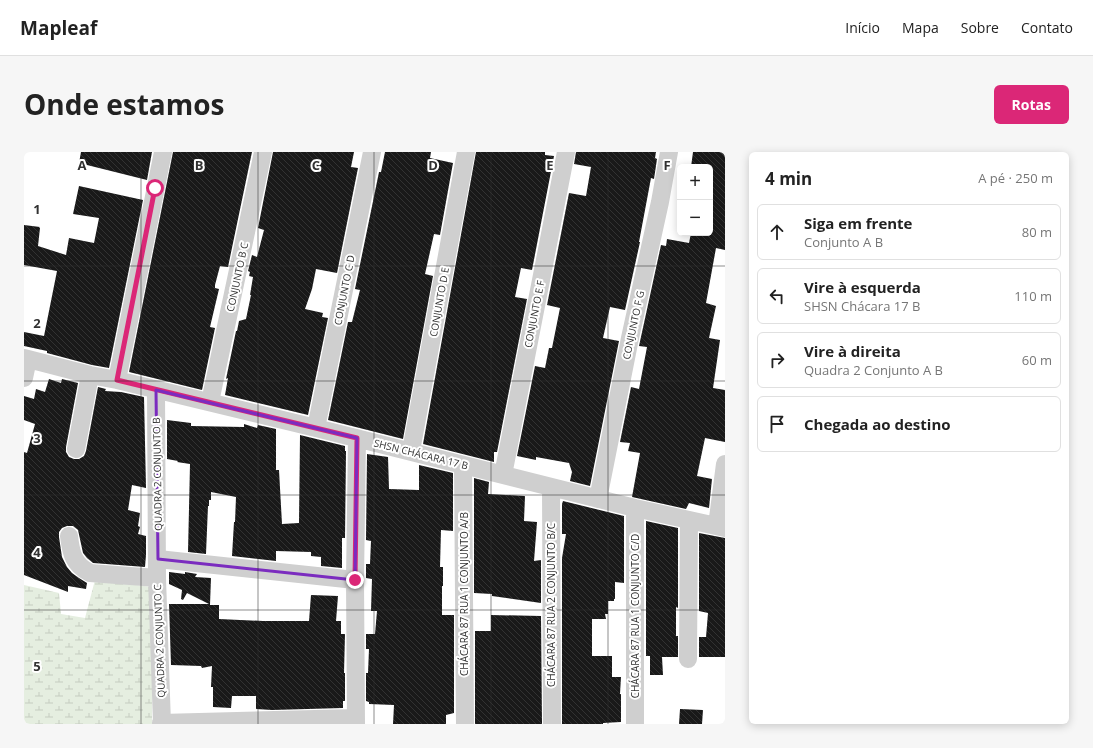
<!DOCTYPE html>
<html lang="pt">
<head>
<meta charset="utf-8">
<style>
	:root { --surface:#fff; --page:#f6f6f6; --text:#222; --muted:#767676; --line:#e0e0e0; --accent:#db2777 }
	body { margin:0; font-family:"Open Sans",sans-serif; background:var(--page); color:var(--text) }
	.controls { position:absolute; right:12px; top:12px; display:grid; overflow:hidden; border-radius:6px; box-shadow:0 2px 10px #0003 }
	.controls button { width:36px; height:36px; display:grid; place-items:center; padding:0; border:0; border-bottom:1px solid var(--line); background:var(--surface); color:var(--text); font:20px sans-serif }
	.stop { position:absolute; width:12px; height:12px; margin:-9px; border:3px solid #db2777; border-radius:50%; background:#fff }
	.stop.end { background:#db2777; border-color:#fff; box-shadow:0 1px 4px #0008 }
	.list { margin:0; padding:0; list-style:none }
	h2 { display:flex; justify-content:space-between; align-items:center; height:52px; margin:0; padding:0 16px; font-size:17px }
	h2 small { font-size:13px; font-weight:400; color:var(--muted) }
	.list li { display:grid; grid-template-columns:26px 1fr auto; gap:12px; align-items:center; box-sizing:border-box; height:56px; margin:0 8px 8px; padding:0 8px; border:1px solid var(--line); border-radius:6px }
	.list b { display:block; font-size:15px; white-space:nowrap }
	.list p { margin:0; font-size:13px; white-space:nowrap; color:var(--muted) }
	.list em { font-size:13px; font-style:normal; color:var(--muted) }
	.icon { flex:none; width:22px; height:22px; fill:none; stroke:currentColor; stroke-width:2; stroke-linecap:round; stroke-linejoin:round }
	.map { position:relative; flex:none; width:701px; height:572px; overflow:hidden; border-radius:6px }
	header { display:flex; align-items:center; gap:24px; box-sizing:border-box; height:56px; padding:0 20px; background:var(--surface); border-bottom:1px solid var(--line) }
	header strong { font-size:19px }
	nav { display:flex; gap:22px; margin-inline-start:auto; font-size:14px }
	.intro { display:flex; align-items:center; justify-content:space-between; box-sizing:border-box; height:96px; padding:0 24px }
	h1 { margin:0; font-size:28px }
	.button { padding:10px 18px; border-radius:6px; background:var(--accent); color:#fff; font-size:14px; font-weight:700 }
	main { display:flex; gap:24px; padding:0 24px }
	aside { flex:1; background:var(--surface); border-radius:6px; box-shadow:0 2px 10px #0003 }
	.map>svg:first-child { display:block }
</style>
</head>
<body>
<header>
<strong>Mapleaf</strong>
<nav><a>Início</a><a>Mapa</a><a>Sobre</a><a>Contato</a></nav>
</header>
<div class="intro"><h1>Onde estamos</h1><a class="button">Rotas</a></div>
<main>
<div class="map">
<svg width="701" height="572" viewBox="0 0 701 572">
	<defs>
		<pattern id="wetland-marsh" width="20" height="14" patternUnits="userSpaceOnUse"><rect width="20" height="14" fill="#e5eee0"/><path d="M1 5h8M5 5V1M11 12h8M15 12V8" fill="none" stroke="#c5cdc1"/></pattern>
		<pattern id="building-back-hatch" width="6" height="6" patternUnits="userSpaceOnUse"><rect width="6" height="6" fill="#191919"/><path d="M-1 5l2 2M0 0l6 6M5-1l2 2" fill="none" stroke="#323232"/></pattern>
	</defs>
	<rect width="100%" height="100%" fill="#fff"/>
	<path fill="url(#wetland-marsh)" d="M71 428 128 435V572H0V433L35 441 37 462 61 466Z"/>
	<path fill="url(#building-back-hatch)" d="M57 0H128L123 28 55 11Z
		M149 0H228L204 115 196 114 191 133V136L195 137 186 175 191 176 178 238 105 220Z
		M249 0H330L327 15 334 16 313 121 292 117 288 137 281 157 299 161 298 165 304 166 284 263 201 243 204 226 202 227 212 179H213L215 169 222 167 227 143H226L229 125 225 124 226 120 224 119 228 103 233 105 240 78 234 76Z
		M361 0H407L406 6 429 11 416 83 410 82 401 122 409 124 379 287 304 268 324 170H328L336 138 331 137 355 20H357Z
		M452 0H521V3L530 4 508 118 497 116 491 145 503 147 473 300H470V310L399 292Z
		M552 0H632L631 6 633 7 630 27 627 26 615 90H616L601 158 586 155 579 186 595 189 566 334 546 329 548 320 545 311 512 305V308L493 304 511 214 521 216 525 196H528L536 156 523 153 545 41 562 44 567 15 550 12Z
		M669 0H701V98L692 96 682 151 692 154 685 186 696 188 689 236 701 238V290L681 286 673 324 688 327 685 356 665 351 662 357 608 345 616 301 604 299 606 291 596 290 607 235 615 237 623 195 615 194 637 93 642 94 643 87 665 91 667 81H686V15H667Z
		M55 34 119 48 85 216 68 213 23 201V199L0 194V180L20 184 33 119 0 113V73L16 75 15 76H16L14 94 42 103 45 86 70 91 75 66 49 62Z
		M25 227 37 231 38 227 54 231 42 295V300L45 305 50 307H55L60 304 62 299 74 235 82 237 81 239 97 240 120 245 122 336 108 333 104 358 116 361 114 374 116 375 114 382 122 384V403L121 415 69 411 63 406 59 401 54 378 49 374H43L38 376 35 380V385L38 405 43 415 48 421 55 426 63 431 62 437 44 434V440L0 423V300L3 301 11 272 0 268V244L10 247 12 237 21 240Z
		M143 268 167 271V274L220 275V272L233 276 234 273 252 277V318H255L258 372 275 371 276 283 321 294V299H322L321 386H318V416L297 414V405L287 404V400L252 399V409L208 404 210 370H211L212 345 187 340V348H185V354H184L182 402 164 400 166 312 153 310 154 309 143 307Z
		M343 302 364 305 365 337 395 338V313L429 321V379L417 378 416 415H419V434H418V463H430V561L422 563V572H369L370 553 345 552V550L342 549V521H344L345 497H342V482H351L353 459H347L348 427 342 426V412H346L347 389 342 388Z
		M450 326 465 330 464 342 501 344 500 369 513 370 510 409 517 408V451L468 444V442L450 441Z
		M539 349 600 364V431L591 430V447H590V449H584V462H581L582 467H568V504H588V525H597L596 542H597V570L579 571V572H538V406L542 382H538V352Z
		M622 369 654 376V456L652 455V484H654V505H638L639 523H626V504H622Z
		M675 381 701 386V505H675V485H682L684 461 675 459Z
		M145 420 161 422V420L173 422 171 425 187 426 186 453H195V467L239 469H285L287 443 314 444 312 469H317V482H321L320 521H321V549H319V556L248 558 232 557V544H208L207 556 189 555V535H187L188 514 178 516 177 514 147 513 145 452H185L163 441 159 448 157 447 158 438 145 432Z
		M467 463 517 464 518 572H451V479H467Z
		M656 557 679 558 678 572H655Z"/>
	<g fill="none" stroke-linecap="round" stroke-linejoin="round">
		<path stroke="#cfcfcf" stroke-width="18" d="M0 206 66 223 93 228 292 276 611 356 701 376
			M0 226 4 207
			M93 228 139 0
			M132 238 133 426 138 572
			M186 250 239 0
			M292 276 348 0
			M52 297 66 223
			M387 299 442 0
			M439 313 441 572
			M479 323 542 0
			M527 335 528 572
			M574 347 606 186 636 50 645 0
			M611 356V572
			M693 374 701 312
			M45 384C47 401 49 412 66 421L133 426
			M134 407 331 428
			M664 507 665 368
			M137 571 332 566
			M332 572 331 428 333 286"/>
	</g>
	<g fill="none" stroke-linecap="round" stroke-linejoin="round">
		<path stroke="#db2777" stroke-width="5" d="M131 36 93 228 333 286 331 428"/>
	</g>
	<path fill="none" stroke="#7b2cbf" stroke-width="3" stroke-linejoin="round" d="M132 238 333 286 331 428 134 407Z"/>
	<path fill="none" stroke="#323232" stroke-width="1" stroke-opacity="0.55" d="M117 0V572M234 0V572M350 0V572M467 0V572M584 0V572M0 114H701M0 229H701M0 343H701M0 458H701"/>
	<g text-anchor="middle" dominant-baseline="central" stroke-width="4" stroke-linejoin="round" paint-order="stroke">
		<g font-size="10" fill="#323232" stroke="#fff">
			<text transform="translate(213 125) rotate(-78)">CONJUNTO B C</text>
			<text transform="translate(320 138) rotate(-79)">CONJUNTO C D</text>
			<text transform="translate(415 150) rotate(-80)">CONJUNTO D E</text>
			<text transform="translate(510 162) rotate(-79)">CONJUNTO E F</text>
			<text transform="translate(609 173) rotate(-78)">CONJUNTO F G</text>
			<text transform="translate(397 302) rotate(14)">SHSN CHÁCARA 17 B</text>
			<text transform="translate(133 322) rotate(-91)">QUADRA 2 CONJUNTO B</text>
			<text transform="translate(440 442) rotate(-90)">CHÁCARA 87 RUA 1 CONJUNTO A/B</text>
			<text transform="translate(527 453) rotate(-90)">CHÁCARA 87 RUA 2 CONJUNTO B/C</text>
			<text transform="translate(611 464) rotate(-90)">CHÁCARA 87 RUA 1 CONJUNTO C/D</text>
			<text transform="translate(135 489) rotate(-92)">QUADRA 2 CONJUNTO C</text>
		</g>
	</g>
	<g font-size="13" text-anchor="middle" font-weight="bold" fill="#323232" stroke="#fff" stroke-width="4" stroke-linejoin="round" paint-order="stroke">
		<text x="58" y="18">A</text>
		<text x="175" y="18">B</text>
		<text x="292" y="18">C</text>
		<text x="409" y="18">D</text>
		<text x="526" y="18">E</text>
		<text x="643" y="18">F</text>
		<text x="13" y="62">1</text>
		<text x="13" y="176">2</text>
		<text x="13" y="291">3</text>
		<text x="13" y="405">4</text>
		<text x="13" y="519">5</text>
	</g>
</svg>
<div class="controls">
<button>+</button>
<button>−</button>
</div>
<div class="stop" style="left:131px;top:36px"></div>
<div class="stop end" style="left:331px;top:428px"></div>
</div>
<aside>
<h2>4 min<small>A pé · 250 m</small></h2>
<ul class="list">
<li><svg class="icon" aria-label="ahead" viewBox="0 0 24 24"><path d="M12 20V5M6 11l6-6 6 6"/></svg><div><b>Siga em frente</b><p>Conjunto A B</p></div><em>80 m</em></li>
<li><svg class="icon" aria-label="left" viewBox="0 0 24 24"><path d="M17 20v-9H6M10 6l-5 5 5 5"/></svg><div><b>Vire à esquerda</b><p>SHSN Chácara 17 B</p></div><em>110 m</em></li>
<li><svg class="icon" aria-label="right" viewBox="0 0 24 24"><path d="M7 20v-9h11M14 6l5 5-5 5"/></svg><div><b>Vire à direita</b><p>Quadra 2 Conjunto A B</p></div><em>60 m</em></li>
<li><svg class="icon" aria-label="arrive" viewBox="0 0 24 24"><path d="M6 21V4h12l-3 4 3 4H6"/></svg><div><b>Chegada ao destino</b></div></li>
</ul>
</aside>
</main>
</body>
</html>
